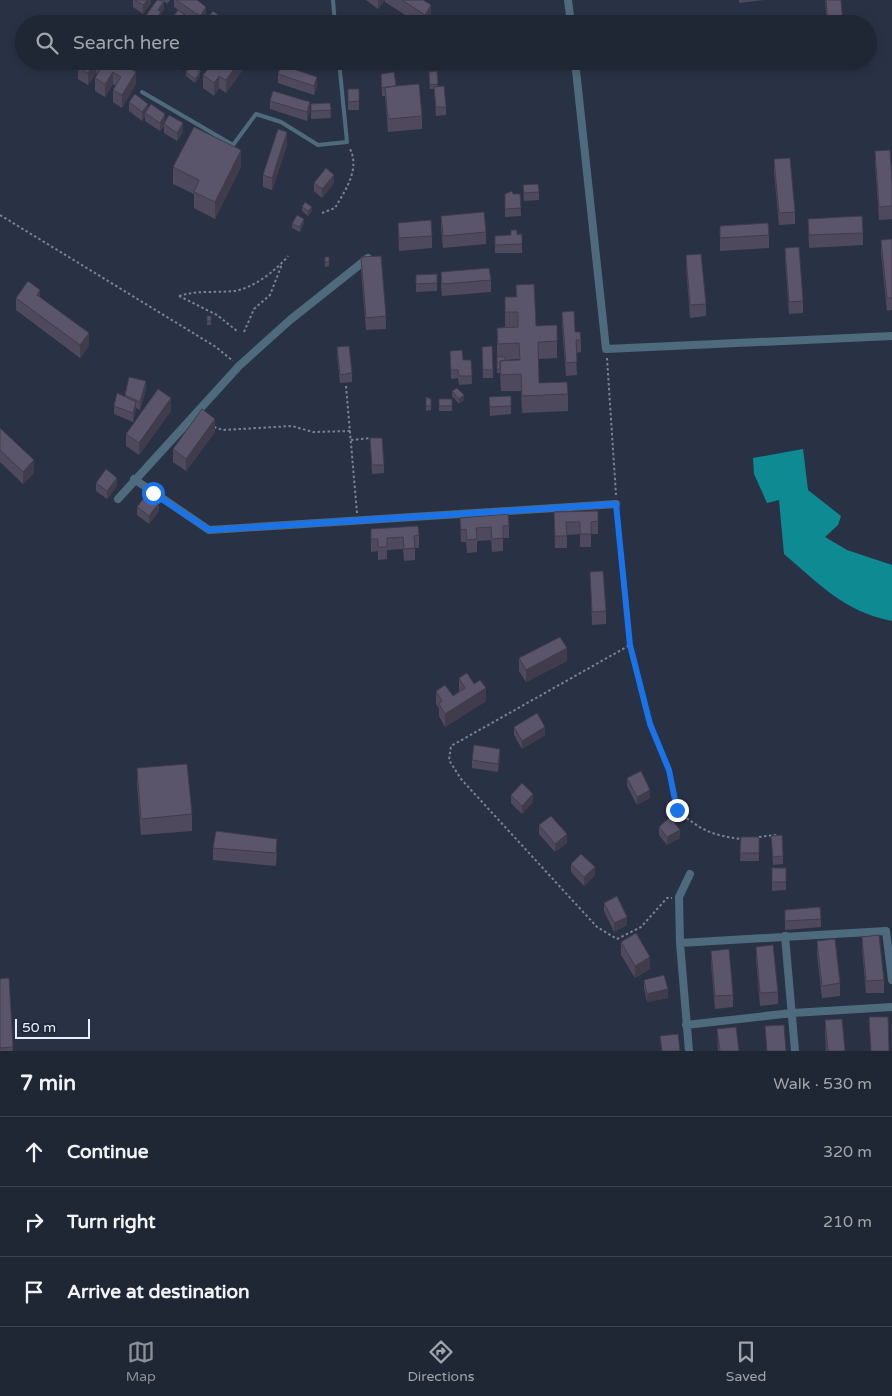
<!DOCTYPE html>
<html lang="en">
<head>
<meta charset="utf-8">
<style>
	:root { --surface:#1f2634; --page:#272e3c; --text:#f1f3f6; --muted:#a1a5ac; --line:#3c434f; --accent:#8c9099 }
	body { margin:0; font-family:"Varela Round",sans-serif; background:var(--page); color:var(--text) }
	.scale { position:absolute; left:15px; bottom:12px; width:75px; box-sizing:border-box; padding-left:5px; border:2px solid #e8eefb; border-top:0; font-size:14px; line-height:18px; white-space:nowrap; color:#e8eefb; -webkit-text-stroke:4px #1f283b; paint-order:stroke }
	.stop { position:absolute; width:15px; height:15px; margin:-11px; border:4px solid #1a73e8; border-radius:50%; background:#fff }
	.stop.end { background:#1a73e8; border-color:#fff; box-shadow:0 1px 5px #0008 }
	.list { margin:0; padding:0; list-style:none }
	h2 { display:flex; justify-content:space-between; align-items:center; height:65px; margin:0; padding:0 20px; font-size:21px }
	h2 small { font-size:16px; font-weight:400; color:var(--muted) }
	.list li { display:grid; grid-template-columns:32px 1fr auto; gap:15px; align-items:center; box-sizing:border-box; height:70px; padding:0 20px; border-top:1px solid var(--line) }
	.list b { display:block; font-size:19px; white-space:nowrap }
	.list em { font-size:16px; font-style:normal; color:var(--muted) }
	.icon { flex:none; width:28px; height:28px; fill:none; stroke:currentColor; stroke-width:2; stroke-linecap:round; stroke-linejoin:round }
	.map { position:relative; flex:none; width:892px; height:1051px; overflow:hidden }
	.search { position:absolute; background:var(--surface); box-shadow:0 2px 8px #0003; left:15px; right:15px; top:15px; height:55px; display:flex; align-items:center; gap:12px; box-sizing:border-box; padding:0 18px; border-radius:28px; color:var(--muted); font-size:19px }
	.sheet { height:275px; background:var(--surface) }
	nav { display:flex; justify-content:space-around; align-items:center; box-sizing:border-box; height:70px; border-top:1px solid var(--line); background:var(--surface); font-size:14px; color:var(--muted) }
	nav a { display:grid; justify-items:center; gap:2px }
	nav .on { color:var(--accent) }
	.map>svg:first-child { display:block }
</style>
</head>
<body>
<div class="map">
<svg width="892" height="1051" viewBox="0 0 892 1051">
	<rect width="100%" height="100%" fill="#293245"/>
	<path fill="#0e8b92" d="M803 449 808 490 841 516 838 525 825 537 847 550 892 565V621C845 612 819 584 784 554L779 500 767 503 754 474 753 458Z"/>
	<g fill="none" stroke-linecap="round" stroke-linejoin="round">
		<path stroke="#7a8293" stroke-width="2" stroke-dasharray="2.5 2.5" stroke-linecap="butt" d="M322 213 335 208C346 189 361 168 349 147
			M0 215 216 347 233 361
			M179 296C197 290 215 293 234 291 252 289 277 270 288 256
			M179 296 217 315 237 331
			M244 332 254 309 270 295 282 264
			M607 358 616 495
			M346 386 357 513
			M214 427 223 430 292 426 313 432 350 431
			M351 440 370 438
			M617 512 630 645 451 746 449 760 461 779 597 927 617 939 641 927 667 898H672
			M630 645 650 724 669 770 677 811C702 830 710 835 741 839
			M759 837 775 835 778 837"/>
		<path stroke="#4d6b7c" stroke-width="4" d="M333 0 335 24
			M142 92 233 145 256 114 281 122 318 145 347 142 339 61"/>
		<path stroke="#4d6b7c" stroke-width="8" d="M568 0 571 24
			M575 61 606 349 892 336
			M134 479 209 530 616 504
			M118 499 239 366 290 320 368 258
			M785 936 795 1051
			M680 943 886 931 892 980
			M686 1025 792 1013 892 1007
			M689 1051 680 943 679 897 690 874"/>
	</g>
	<path fill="#4e495d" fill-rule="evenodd" d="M133 0H151V3L143 14 133 7Z
		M157 0H170L167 4 164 1V9L161 14V21L159 24H134L142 21Z
		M174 0H197L206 15 200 24H198L174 7Z
		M366 0H385L378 9Z
		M385 0H423L431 18 427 24H419L385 2Z
		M739 0H765L739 3Z
		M825 0 843 24H827Z
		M82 61H119L136 84 122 108 113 102V90L116 86 113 84 105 97 95 91V78L97 74 96 73 88 85 78 79V67Z
		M169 61H185V62L178 71 169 64Z
		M194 61H207L200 72V76L195 83 186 76V72L194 67Z
		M244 61V68L226 93 219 88 214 96 203 88V75L207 70V66Z
		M831 61H846V65L832 67Z
		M437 71 438 87 446 107V115L436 116 434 89H430L429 72Z
		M278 74 317 85 314 95 278 83Z
		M381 74 396 86 422 116V129L388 132 385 96H382Z
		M348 89H359V110H348Z
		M270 101 310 111 307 121 270 109Z
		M129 102 148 109 183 132 177 141 164 133V126L160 131 145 121V116L142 121 129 111Z
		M330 103 331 118 311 119V104Z
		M287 145 272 190 263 187V175Z
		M875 151 892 183V219L879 220 875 164Z
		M774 159 795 212V224L779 225 774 172Z
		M173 167H241L215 219 194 208V194L173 184Z
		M314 183H334L322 198 314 191Z
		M523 185 539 192V200L524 201Z
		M505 194H520L521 216 505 217Z
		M302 207 312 211 308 216 302 211Z
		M441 216 486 232V244L443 248 441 228Z
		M808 219 863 233V245L809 248Z
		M304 223 300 232 292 228V224Z
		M398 223 432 236V248L399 251Z
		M720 226 769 235V248L720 251Z
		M522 234V253H495V236Z
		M892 239V310L887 311 881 253V240Z
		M785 248 803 301V313L789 314 785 260Z
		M686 255 706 304V316L690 318 686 267Z
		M325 257 329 262V266L325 267Z
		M361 257 386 316V329L366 330 361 270Z
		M441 272 491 280V292L442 296 441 285Z
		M437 274V291L416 292V275Z
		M516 285 536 326 557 341V358L538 359 539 383 568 394V411L522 413 521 391H501L500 373H497V328L505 327V297H516ZM519 359V360H505Z
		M40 297 89 346 80 358 16 310V298Z
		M562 312 581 340V352L576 353 577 375 566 376 562 325Z
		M207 316H211V325H207Z
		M337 347 352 373V382L340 383 337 356Z
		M450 351 463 360H471L472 384 459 385 458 378 451 379Z
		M482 355 493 370V378H483Z
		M146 389 140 410 136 408 133 422 114 414V406L125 397V395Z
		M452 391 464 400 459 404 452 396Z
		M511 396V414L490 416 489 397Z
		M426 397 431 399V410L426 411Z
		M439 399H452V411H439Z
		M171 411 139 455 126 446V434Z
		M0 428 34 473 23 484 0 462Z
		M215 432 186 471 173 462V449Z
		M370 438 384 465V473L372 474Z
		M96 483 117 486 107 499 96 491Z
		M137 507 159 511 149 524 137 515Z
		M598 511V534H591V547H580V534L567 535V548H555L554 512Z
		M460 518 509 525V538H503V551L492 552 491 540 477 541V552L467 553 466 542H461Z
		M371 529 419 535V548H415V560L404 561 403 549 387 550V559L378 560V551L371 552Z
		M590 572 606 611V624L592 625Z
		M519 658 567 661 526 682 519 671Z
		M459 678 486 701 445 727 439 716V708L436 704V691L453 696 459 692Z
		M514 727 545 735 522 749 514 735Z
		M500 757 498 772 472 768V760Z
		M137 768 192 814V831L141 835 137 785Z
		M627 778 650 798 637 805 627 786Z
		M511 795 533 802 522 814 511 803Z
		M539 825 567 843 555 852 539 834Z
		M659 827 680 838 667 845 659 835Z
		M771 836 783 856V864L773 865Z
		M741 837H759V861H740Z
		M213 848 277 851 276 866 213 860Z
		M571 864 595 875 584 886 571 872Z
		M772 868H786V890L772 891Z
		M604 903 627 925 614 932 604 911Z
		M785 910 821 919V927L785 930Z
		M862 937 884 980V993H866L862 949Z
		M817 941 840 983V996L822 998 817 954Z
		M621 942 650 969 635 978 621 955Z
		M756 947 778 992V1004L760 1006 756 959Z
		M711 951 733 995V1007L715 1009 711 963Z
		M9 978 13 1051H0V979Z
		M644 980 668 998 647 1002 644 988Z
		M825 1020 845 1051H826L825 1033Z
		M717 1029 739 1051H718Z"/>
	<path fill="#403c4c" d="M147 0H151V3L143 14V5Z
		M378 0H385L378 9Z
		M164 1V9L161 14V21L159 24H156L158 10Z
		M431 5V18L427 24H425V15Z
		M206 7V15L200 24V16Z
		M184 14V22L182 24H177Z
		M221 17V24H216Z
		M153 18V24H149Z
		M96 61V73L88 85V73Z
		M179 61H185V62L178 71V63Z
		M201 61H207L200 72V64Z
		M240 61H244V68L226 93V80Z
		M113 72V84L105 97V84Z
		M136 72V84L122 108V95Z
		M200 72V76L195 83V79Z
		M219 76V88L214 96V83Z
		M317 77V85L314 95V86Z
		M310 102V111L307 121V112Z
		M148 104V112L145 113V116L142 121V112Z
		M165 114V123L160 131V123Z
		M183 123V132L177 141V133Z
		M287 132V145L272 190V178Z
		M241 150V167L215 219V202Z
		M334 175V183L322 198V189Z
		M312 207V211L308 216V211Z
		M304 219V223L300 232V227Z
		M40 290V303L37 295Z
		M89 333V346L80 358V345Z
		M146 381V389L140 410V402Z
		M464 395V400L459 404V399Z
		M171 398V411L139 455V443Z
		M136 402V410L133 422V413Z
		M215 419V432L186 471V459Z
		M34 460V473L23 484V472Z
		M117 478V486L107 499V491Z
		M159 503V511L149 524V516Z
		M567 648V661L526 682V670Z
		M486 688V701L445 727V714Z
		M545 727V735L522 749V741Z
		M500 749V757L498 772V764Z
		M650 790V798L637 805V797Z
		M533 794V802L522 814V806Z
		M680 830V838L667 845V837Z
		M567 834V843L555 852V844Z
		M595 867V875L584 886V877Z
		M627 917V925L614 932V923Z
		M650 957V969L635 978V966Z
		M668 989V998L647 1002V994Z"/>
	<path fill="#5b556c" stroke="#403c4c" d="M135 0H147L143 5Z
		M157 0 164 1 158 10 161 12 156 20 153 18 149 24H134L138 18 142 21Z
		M176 0H197L206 7 200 16Z
		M402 0H423L431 5 425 15Z
		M826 0H841L843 24H828Z
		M178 10 184 14 177 23V24H168Z
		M213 11 221 17 216 24H209L205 21Z
		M82 61H95L88 73 78 67Z
		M96 61H119L136 72 122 95 113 90 121 77 113 72 105 84 95 78 103 65Z
		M210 61H240L226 80 219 76 214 83 203 75 209 68 207 66Z
		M191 65 200 72 195 79 186 72Z
		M281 65 317 77 314 86 278 74Z
		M437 71 438 84 430 85 429 72Z
		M394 72 396 86 382 88 381 74Z
		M419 84 422 116 388 119 385 87Z
		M444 86 446 107H436L434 87Z
		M348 89H359V101L348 102Z
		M273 91 310 102 307 112 270 101Z
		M135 94 148 104 142 112 129 102Z
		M330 103 331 110 311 111V104Z
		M151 104 165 114 160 123 145 113Z
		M169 115 183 123 177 133 164 124Z
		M194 127 241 150 215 202 194 192 199 180 173 167Z
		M278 129 287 132 272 178 263 175Z
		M890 150 892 183V206L879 207 875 151Z
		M790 158 795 212 779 213 774 159Z
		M326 168 334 175 322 189 314 183Z
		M538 184 539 192 524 193 523 185Z
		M512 191 513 194H520L521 208 505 209V194Z
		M305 202 312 207 308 211 302 207Z
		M484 212 486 232 443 236 441 216Z
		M297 215 304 219 300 227 292 224Z
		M862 216 863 233 809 235 808 219Z
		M431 220 432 236 399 238 398 223Z
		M768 223 769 235 720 238V226Z
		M511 230H517V235L522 234V244L495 245V236L511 235Z
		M892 239V298H887L881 240Z
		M799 247 803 301 789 302 785 248Z
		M701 254 706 304 690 305 686 255Z
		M381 256 386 316 366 318 361 257Z
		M325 257H329V262H325Z
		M489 268 491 280 442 284 441 272Z
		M437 274V283L416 284V275Z
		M28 281 40 290 37 295 89 333 80 345 16 298Z
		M534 284 536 326 557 325V341L538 342 539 383 567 382 568 394 522 396 521 374 501 375 500 361 520 360 519 343 498 344 497 328 518 327V312H505V297H517L516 285Z
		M574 311 575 332H580L581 340H576L577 362 566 363 562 312Z
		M207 316H211V321H207Z
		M349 346 352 373 340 375 337 347Z
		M492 346 493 370H483L482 347Z
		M462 350 463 360H471L472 376H459L458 370H451L450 351Z
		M497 357H505V360L500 361V369H497Z
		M129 377 146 381 140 402 125 395Z
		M457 388 464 395 459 399 452 391Z
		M158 389 171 398 139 443 126 434Z
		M117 393 136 402 133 413 114 406Z
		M511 396V406L490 407 489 397Z
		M426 397 431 399V406H426Z
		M439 399H452V406H439Z
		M202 409 215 419 186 459 173 449Z
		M0 428 34 460 23 472 0 450Z
		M370 438H382L384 465H372Z
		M106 469 117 478 107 491 96 483Z
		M147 494 159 503 149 516 137 507Z
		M598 511V521L591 522V534H580V522H566L567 536H555L554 512Z
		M508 514 509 525 503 526V538L492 539 491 527 476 528 477 539 467 540 466 529 461 530 460 518Z
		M418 526 419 535 414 536 415 548 404 549 403 537 387 538V547H378V539H371V529Z
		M603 571 606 611 592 612 590 572Z
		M560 637 567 648 526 670 519 658Z
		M467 673 474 684 480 680 486 688 445 714 439 704 442 701 436 691 445 685 453 696 465 688 459 678Z
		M537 713 545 727 522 741 514 727Z
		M474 745 500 749 498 764 472 760Z
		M187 764 192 814 141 819 137 768Z
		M641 771 650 790 637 797 627 778Z
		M522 783 533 794 522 806 511 795Z
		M551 816 567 834 555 844 539 825Z
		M670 817 680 830 667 837 659 827Z
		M216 831 277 839 276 853 213 848Z
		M782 835 783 856 773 857 771 836Z
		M741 837H759V853H740Z
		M581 854 595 867 584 877 571 864Z
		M772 868H786V882H772Z
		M617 896 627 917 614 923 604 903Z
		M820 907 821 919 785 921V910Z
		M636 933 650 957 635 966 621 942Z
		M879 935 884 980 866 981 862 937Z
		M835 939 840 983 822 986 817 941Z
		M773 945 778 992 760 993 756 947Z
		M729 949 733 995 715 996 711 951Z
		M664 975 668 989 647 994 644 980Z
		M9 978 13 1047 0 1048V979Z
		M869 1017H888L889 1051H871Z
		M842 1019 845 1051H828L825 1020Z
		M784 1025 786 1051H767L765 1026Z
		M736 1027 739 1051H720L717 1029Z
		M678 1034 680 1051H662L660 1036Z"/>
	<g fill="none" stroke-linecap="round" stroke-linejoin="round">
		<path stroke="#1a73e8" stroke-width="6" d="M153 493 209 530 616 504 630 645 650 724 669 770 677 810"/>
	</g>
</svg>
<div class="scale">50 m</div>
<div class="stop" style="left:153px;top:493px"></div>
<div class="stop end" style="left:677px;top:810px"></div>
<div class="search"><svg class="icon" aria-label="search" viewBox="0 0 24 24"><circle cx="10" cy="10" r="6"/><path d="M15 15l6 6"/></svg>Search here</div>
</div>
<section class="sheet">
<h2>7 min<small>Walk · 530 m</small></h2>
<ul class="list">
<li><svg class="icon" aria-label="ahead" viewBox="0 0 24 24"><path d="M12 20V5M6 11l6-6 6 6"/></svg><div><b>Continue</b></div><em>320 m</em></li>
<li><svg class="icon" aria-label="right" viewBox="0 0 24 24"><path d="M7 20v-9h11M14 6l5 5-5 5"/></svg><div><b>Turn right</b></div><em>210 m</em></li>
<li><svg class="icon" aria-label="arrive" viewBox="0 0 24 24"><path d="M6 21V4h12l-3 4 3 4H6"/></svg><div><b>Arrive at destination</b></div></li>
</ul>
</section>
<nav>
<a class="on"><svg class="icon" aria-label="map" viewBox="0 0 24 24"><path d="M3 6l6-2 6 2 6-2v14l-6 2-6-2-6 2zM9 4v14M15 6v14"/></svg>Map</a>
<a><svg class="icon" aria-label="directions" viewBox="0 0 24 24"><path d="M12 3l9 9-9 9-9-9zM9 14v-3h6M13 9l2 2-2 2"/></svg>Directions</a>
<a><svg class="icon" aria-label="saved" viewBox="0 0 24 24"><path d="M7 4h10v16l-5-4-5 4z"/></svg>Saved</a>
</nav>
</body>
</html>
